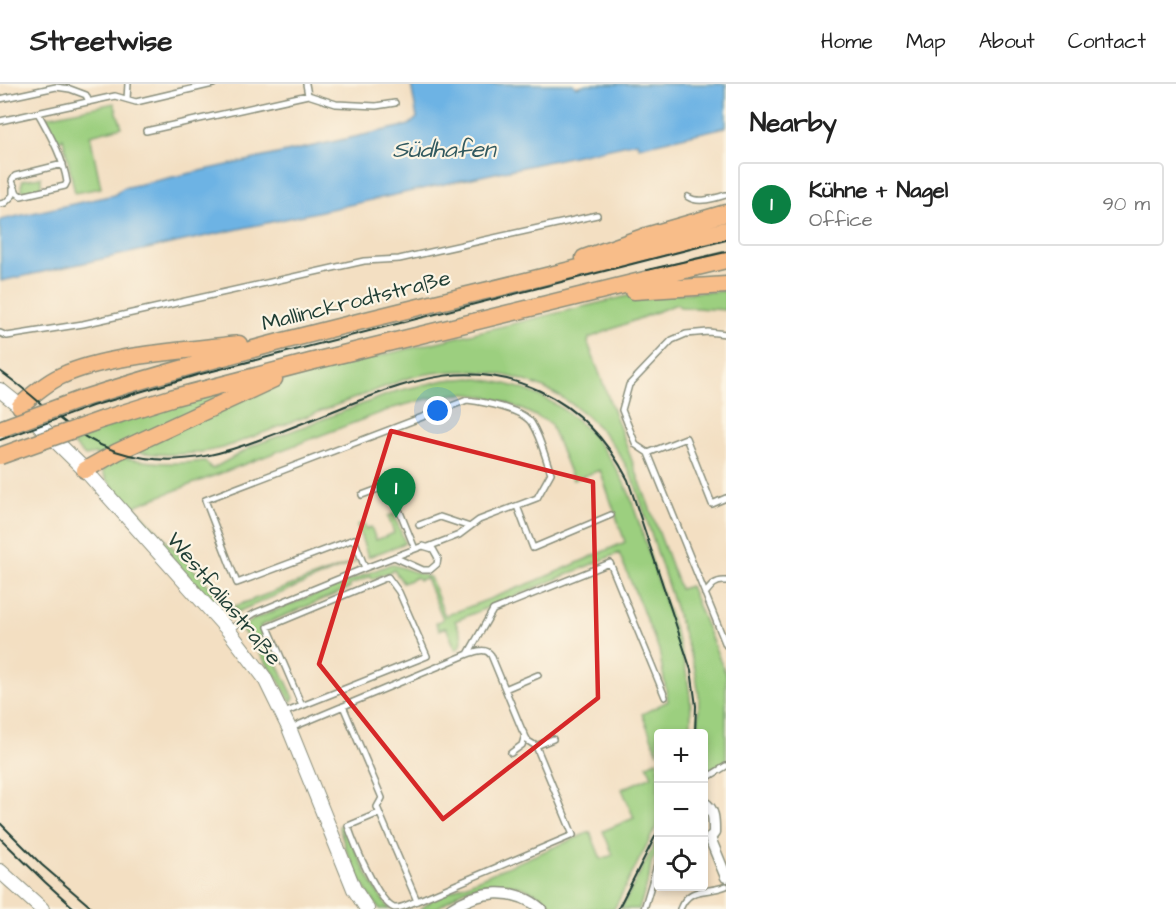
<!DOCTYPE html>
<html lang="en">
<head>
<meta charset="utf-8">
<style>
	:root { --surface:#fff; --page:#f2f2f2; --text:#222; --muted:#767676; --line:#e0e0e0; --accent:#0b8043 }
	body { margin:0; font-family:"Architects Daughter",sans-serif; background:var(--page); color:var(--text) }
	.controls { position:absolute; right:18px; bottom:18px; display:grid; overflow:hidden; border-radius:6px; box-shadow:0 3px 9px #0003 }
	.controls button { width:54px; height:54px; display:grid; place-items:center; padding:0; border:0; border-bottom:2px solid var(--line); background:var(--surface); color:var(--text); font:30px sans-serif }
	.you { position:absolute; left:438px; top:327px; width:21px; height:21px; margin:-15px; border:4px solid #fff; border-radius:50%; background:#1a73e8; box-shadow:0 0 0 9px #1a73e833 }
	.badge { display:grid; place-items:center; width:39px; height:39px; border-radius:50%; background:var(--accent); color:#fff; font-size:20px; font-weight:700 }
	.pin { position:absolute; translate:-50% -50px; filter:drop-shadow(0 2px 3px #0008) }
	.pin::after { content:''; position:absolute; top:32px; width:21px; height:18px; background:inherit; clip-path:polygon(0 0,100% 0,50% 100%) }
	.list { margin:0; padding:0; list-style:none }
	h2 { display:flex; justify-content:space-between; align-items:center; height:78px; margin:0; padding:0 24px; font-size:26px }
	h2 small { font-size:20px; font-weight:400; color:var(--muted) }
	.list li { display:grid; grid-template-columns:39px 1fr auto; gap:18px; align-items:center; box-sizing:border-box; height:84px; margin:0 12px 12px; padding:0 12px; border:2px solid var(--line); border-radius:6px }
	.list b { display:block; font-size:22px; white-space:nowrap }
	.list p { margin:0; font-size:20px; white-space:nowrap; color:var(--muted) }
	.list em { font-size:20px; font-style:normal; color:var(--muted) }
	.icon { flex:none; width:33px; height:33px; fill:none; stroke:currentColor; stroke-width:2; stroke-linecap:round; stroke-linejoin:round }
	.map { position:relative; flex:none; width:726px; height:825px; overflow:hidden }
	header { display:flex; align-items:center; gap:36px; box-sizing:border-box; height:84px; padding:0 30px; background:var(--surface); border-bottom:2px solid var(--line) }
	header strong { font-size:28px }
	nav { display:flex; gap:33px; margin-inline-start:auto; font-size:21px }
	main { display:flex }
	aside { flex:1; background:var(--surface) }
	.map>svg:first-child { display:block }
</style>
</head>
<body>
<header>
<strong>Streetwise</strong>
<nav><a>Home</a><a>Map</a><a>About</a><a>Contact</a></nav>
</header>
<main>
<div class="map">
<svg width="726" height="825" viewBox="0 0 726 825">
	<rect width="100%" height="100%" fill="#fcf5e5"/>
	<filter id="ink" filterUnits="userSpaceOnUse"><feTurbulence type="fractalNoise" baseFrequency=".0167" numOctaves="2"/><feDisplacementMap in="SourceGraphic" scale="12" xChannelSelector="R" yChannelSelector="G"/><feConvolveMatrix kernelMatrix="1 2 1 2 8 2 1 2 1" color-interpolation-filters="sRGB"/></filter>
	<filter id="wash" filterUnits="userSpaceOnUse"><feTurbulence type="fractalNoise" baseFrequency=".008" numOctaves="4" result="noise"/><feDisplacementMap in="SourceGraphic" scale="24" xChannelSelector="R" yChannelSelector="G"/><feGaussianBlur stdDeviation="1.35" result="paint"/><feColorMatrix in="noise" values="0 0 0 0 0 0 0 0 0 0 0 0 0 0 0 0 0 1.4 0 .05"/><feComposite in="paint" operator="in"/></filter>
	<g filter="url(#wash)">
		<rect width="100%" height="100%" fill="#f3dfc2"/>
		<path fill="#9ccf7f" stroke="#5e865a" stroke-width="1.5" d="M114 19 122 43 90 51 101 104 75 109 63 54 58 58 46 33Z
			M41 93V105L26 108 22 106 21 102 23 96Z
			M726 207V226L680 223 677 220 589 254 588 259 680 505 690 502 726 591V678L710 686 704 693V650L698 649 699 612 695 585 636 403C599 309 504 270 408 294L223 364C192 371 163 373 131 367L267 304 296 292 632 211Z
			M471 294C549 302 596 339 629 409 641 444 652 479 664 515 679 559 695 602 690 649L658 650V670L642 630 668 617 659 566 619 469 455 537C459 547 468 557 456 566L446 543 439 546 436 539 443 535 426 494 419 496 417 493 403 499 394 486 372 495 371 492 350 501V504L260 542 294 614 291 618 276 592 242 546 246 541 254 535 391 480 430 493 445 532 536 497 625 458 600 386 573 396 550 339C527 328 502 314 476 311 448 307 420 317 393 324L134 422 230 524 357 477 237 528 236 525 232 526 233 530H230L221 526 146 447 133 427 106 395 103 388V383L119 373C148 379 176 381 205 377L212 385 255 361 397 307 445 296Z
			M254 299 98 373 96 370 85 372 70 356 120 339V337Z
			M394 430 405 459 368 473 357 441 364 439 366 445 371 443 376 456 394 449 388 432Z
			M658 676V739L614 825H555C531 798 493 793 461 808 453 812 441 823 434 825 430 825 424 825 420 825L430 818 431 815 590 748 601 775 613 771 603 747 634 734 622 705 652 692 647 681Z
			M344 740C357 770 369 800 390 825H380C359 801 347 772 339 742Z
			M658 754V765L651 779 649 794 639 825H621Z"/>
		<path fill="#6db3e4" stroke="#46788c" stroke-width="1.5" d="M411 0H573L576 3 587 0H726V43L639 63 637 58 1 197 0 136 114 111 123 104 409 41 417 34Z"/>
	</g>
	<g filter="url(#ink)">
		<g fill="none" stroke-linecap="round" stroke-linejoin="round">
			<defs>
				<path id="service" d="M306 0 308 11
					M0 15 56 3 70 5 86 11 89 18
					M127 15 128 0
					M38 29C50 51 63 73 67 98L65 102 21 112 17 109 12 97 15 92 63 80
					M0 37 115 12 136 18 213 0
					M146 47 308 11 336 20 376 22 395 19
					M688 113C699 120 714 114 726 111
					M0 120 5 119 13 111V105
					M0 249 7 252 83 240 364 177 399 175 597 131
					M648 369 636 361 622 326 629 301 672 256 686 250 708 248 726 250
					M362 411 389 401 415 465
					M726 414 712 420 686 354 648 369 726 561
					M517 422 533 464 611 431
					M419 441 440 433 470 443
					M365 484 354 455 237 499 205 416 467 316C483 318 524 325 532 340 541 354 545 374 551 389L537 414 479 436 459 451 428 463
					M705 510C711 502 715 496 726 497
					M230 545 255 529 365 484 423 462 433 465 438 474 437 480 430 486H423L394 473
					M505 605 538 591
					M343 622 382 714 377 723 417 817 573 751 536 662 528 657 522 646 491 571C485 563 476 568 468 570
					M284 629 427 572 399 508 388 493 268 543 302 622
					M291 644 468 570 493 526 610 479 665 613
					M536 662 553 655
					M511 669 522 661 525 651
					M704 700 708 693 726 682
					M379 729 348 742C354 759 378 818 394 824 401 825 410 819 417 817
					M644 825 658 778
					M680 825C690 801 707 810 726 802"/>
				<path id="minor" d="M704 719C715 725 714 738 714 749L710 754 726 793
					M451 825C479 806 514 802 541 825"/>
				<path id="tertiary" d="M0 306 20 322 85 386 228 546 264 593 289 644 354 805 367 825
					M0 787 42 825"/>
				<path id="trunk" d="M584 174 646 152 726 129
					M634 207 726 201
					M84 314C295 247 513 204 726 146
					M20 322C32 311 46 299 61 292 109 270 186 267 239 260
					M104 335 171 314 310 278 726 176
					M85 386 117 368 274 295"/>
			</defs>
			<use href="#service" stroke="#898e7b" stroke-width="8"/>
			<use href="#minor" stroke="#898e7b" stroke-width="13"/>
			<use href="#tertiary" stroke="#898e7b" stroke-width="16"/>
			<use href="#trunk" stroke="#898e7b" stroke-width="19"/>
			<use href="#service" stroke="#fff" stroke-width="5"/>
			<use href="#minor" stroke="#fff" stroke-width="10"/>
			<use href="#tertiary" stroke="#fff" stroke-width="14"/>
			<use href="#trunk" stroke="#f8bd89" stroke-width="16"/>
			<path stroke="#1f3d34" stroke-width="2" d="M647 186 726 168
				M0 287C50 322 79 365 145 374 187 380 225 369 264 354 294 343 323 331 353 319 418 294 472 275 540 307 580 326 608 357 628 396L691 586 696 622 695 650
				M0 356 92 322 197 291 726 156
				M0 739 42 781 93 825
				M0 754 45 798 75 825
				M618 825 658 747"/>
			<defs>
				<path id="trunk-bridge" d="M0 345 84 314
					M0 372 104 335"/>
			</defs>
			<use href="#trunk-bridge" stroke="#898e7b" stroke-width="19" stroke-linecap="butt"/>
			<use href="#trunk-bridge" stroke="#f8bd89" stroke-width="16"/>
		</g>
	</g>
	<path fill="none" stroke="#d62828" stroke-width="4.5" stroke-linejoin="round" d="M391 347 593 398 598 614 443 735 319 580Z"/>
	<g text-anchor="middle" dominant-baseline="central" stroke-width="4.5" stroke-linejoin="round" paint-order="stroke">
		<g font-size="22" fill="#1f3d34" stroke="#fcf5e5">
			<text transform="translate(356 217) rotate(-14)">Mallinckrodtstraße</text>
			<text transform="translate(224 515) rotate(50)">Westfaliastraße</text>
		</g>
		<g font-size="24" font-style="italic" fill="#325a60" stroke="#fcf5e5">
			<text x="444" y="66">Südhafen</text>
		</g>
	</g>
</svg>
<div class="controls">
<button>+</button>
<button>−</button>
<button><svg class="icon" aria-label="locate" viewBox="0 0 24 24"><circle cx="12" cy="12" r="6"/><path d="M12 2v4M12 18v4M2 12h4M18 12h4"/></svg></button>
</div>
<div class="you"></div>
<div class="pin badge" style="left:396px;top:434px">1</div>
</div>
<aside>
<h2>Nearby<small></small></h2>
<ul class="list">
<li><span class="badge">1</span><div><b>Kühne + Nagel</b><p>Office</p></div><em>90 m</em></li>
</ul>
</aside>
</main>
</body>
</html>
